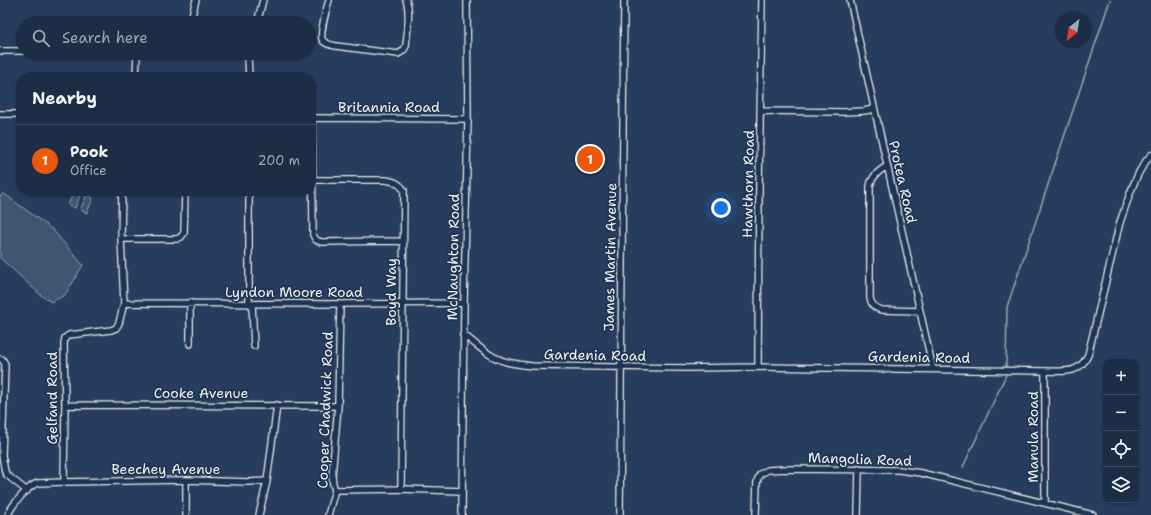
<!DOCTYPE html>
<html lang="en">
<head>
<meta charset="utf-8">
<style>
	:root { --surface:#1c2e46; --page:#293a51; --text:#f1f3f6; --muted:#a0a8b3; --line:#3a4a5f; --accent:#ea580c }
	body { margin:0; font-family:"Shantell Sans",sans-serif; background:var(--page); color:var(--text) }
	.controls { position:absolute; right:12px; bottom:12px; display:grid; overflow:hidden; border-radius:8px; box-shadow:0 1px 3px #0004 }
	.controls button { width:36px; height:36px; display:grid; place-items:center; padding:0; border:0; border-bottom:1px solid var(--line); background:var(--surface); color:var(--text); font:20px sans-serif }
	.compass { position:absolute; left:1055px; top:12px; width:36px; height:36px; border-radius:50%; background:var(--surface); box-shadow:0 1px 3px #0004; rotate:210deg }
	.you { position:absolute; left:721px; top:208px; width:14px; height:14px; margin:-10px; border:3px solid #fff; border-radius:50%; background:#1a73e8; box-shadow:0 0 0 6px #1a73e833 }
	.badge { display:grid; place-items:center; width:26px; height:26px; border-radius:50%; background:var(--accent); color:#fff; font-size:13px; font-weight:700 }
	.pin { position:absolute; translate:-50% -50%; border:2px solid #fff; box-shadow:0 1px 4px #0006 }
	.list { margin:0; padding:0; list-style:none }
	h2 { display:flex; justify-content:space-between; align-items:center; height:52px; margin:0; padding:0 16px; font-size:17px }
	h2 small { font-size:13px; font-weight:400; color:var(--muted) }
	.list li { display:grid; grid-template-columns:26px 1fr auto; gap:12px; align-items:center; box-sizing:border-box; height:72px; padding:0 16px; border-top:1px solid var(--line) }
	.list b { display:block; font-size:15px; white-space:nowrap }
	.list p { margin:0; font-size:13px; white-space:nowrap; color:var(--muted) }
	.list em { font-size:13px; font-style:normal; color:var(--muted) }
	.icon { flex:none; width:22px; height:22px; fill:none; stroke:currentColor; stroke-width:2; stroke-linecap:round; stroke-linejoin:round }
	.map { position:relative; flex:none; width:1151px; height:515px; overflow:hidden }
	.search { position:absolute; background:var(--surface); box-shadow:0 1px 3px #0004; left:16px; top:16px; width:300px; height:44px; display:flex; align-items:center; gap:10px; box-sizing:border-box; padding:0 14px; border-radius:22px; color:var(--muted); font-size:15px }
	.panel { position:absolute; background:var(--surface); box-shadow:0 1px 3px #0004; left:16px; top:72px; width:300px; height:124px; border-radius:16px }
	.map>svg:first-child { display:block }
</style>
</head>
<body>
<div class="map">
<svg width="1151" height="515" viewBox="0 0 1151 515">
	<rect width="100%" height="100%" fill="#263d5d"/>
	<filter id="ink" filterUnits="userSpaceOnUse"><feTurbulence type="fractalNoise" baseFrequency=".025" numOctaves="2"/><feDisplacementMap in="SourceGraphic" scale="8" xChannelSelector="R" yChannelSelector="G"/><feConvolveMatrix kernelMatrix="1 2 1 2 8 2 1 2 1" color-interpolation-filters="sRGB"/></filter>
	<g filter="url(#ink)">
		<path fill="#40546f" stroke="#9aa2ac" d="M74 191H78L81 193 75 208 68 205Z
			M3 193 52 229 83 265 65 295 51 302 42 296 0 258V197Z
			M87 195 93 198 87 213 80 210Z"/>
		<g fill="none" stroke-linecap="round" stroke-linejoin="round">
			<path stroke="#9fa7ae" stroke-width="1.5" d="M1006 367 1007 307 1110 0
				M963 467 1006 375"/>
			<defs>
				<path id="minor" d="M329 0C327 7 320 33 322 39 324 44 331 45 336 46L398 54 403 51 406 46C407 33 411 11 406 0
					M850 0 933 369
					M190 23 196 0
					M257 23 263 0
					M0 51H23
					M136 77 137 53
					M249 77 248 58 249 53
					M761 111 844 112 864 111 874 109
					M0 114H21
					M311 118 468 119
					M312 118 313 235 316 240 321 242 403 241
					M887 166C879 171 872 176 870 186V298C872 306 875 308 882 310L920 311
					M313 180H385C394 181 399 183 404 190L401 489
					M121 239H177L181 237 184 233 185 191
					M124 303 340 304 464 303
					M190 303V344
					M249 304V191
					M252 304 254 346
					M463 334C477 345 490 358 507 362 515 364 524 365 532 366L688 368 758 367 1045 371C1064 371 1079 375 1088 355L1120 222C1128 201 1135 172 1151 155
					M0 359H2L5 364 2 455 5 472 7 475 27 491
					M758 367 759 184 762 0
					M65 405 338 406
					M64 482 65 405 64 343 65 338 69 335 111 330 116 328 119 323 124 303 121 239 122 191
					M335 490 401 489 462 491
					M1045 503V371
					M8 515C11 506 29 485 38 483L64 482 186 480 249 482 267 481
					M186 515V480
					M259 515 267 481 277 405
					M328 515 335 490 333 484 332 476 338 406 340 304
					M462 515 464 303 468 119 467 0
					M620 515 624 0
					M756 515 757 481 760 474 768 470 785 469 899 470 921 473 1093 515
					M858 515 859 469"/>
			</defs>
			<use href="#minor" stroke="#f4f1e8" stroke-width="8"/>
			<use href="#minor" stroke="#1d3557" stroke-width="5.5"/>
		</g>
	</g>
	<g text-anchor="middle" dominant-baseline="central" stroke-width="3.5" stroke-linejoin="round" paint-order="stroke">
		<g font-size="14" fill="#f4f1e8" stroke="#1d3557">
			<text x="389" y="107">Britannia Road</text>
			<text transform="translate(903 182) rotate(77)">Protea Road</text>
			<text transform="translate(748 184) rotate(-89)">Hawthorn Road</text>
			<text transform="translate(453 257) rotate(-89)">McNaughton Road</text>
			<text transform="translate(610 257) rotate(-89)">James Martin Avenue</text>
			<text x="294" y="292">Lyndon Moore Road</text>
			<text transform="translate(391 292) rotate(-90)">Boyd Way</text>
			<text transform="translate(595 355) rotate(1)">Gardenia Road</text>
			<text transform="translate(919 357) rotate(1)">Gardenia Road</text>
			<text x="201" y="393">Cooke Avenue</text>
			<text transform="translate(52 398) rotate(-90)">Gelfand Road</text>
			<text transform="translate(325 410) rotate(-88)">Cooper Chadwick Road</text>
			<text transform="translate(1033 437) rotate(-90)">Manula Road</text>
			<text transform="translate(860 459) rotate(2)">Mangolia Road</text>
			<text x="166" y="469">Beechey Avenue</text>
		</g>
	</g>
</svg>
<div class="controls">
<button>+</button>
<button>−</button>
<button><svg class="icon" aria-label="locate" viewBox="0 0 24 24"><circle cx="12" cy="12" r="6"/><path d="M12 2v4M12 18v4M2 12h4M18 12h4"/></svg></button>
<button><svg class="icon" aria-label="layers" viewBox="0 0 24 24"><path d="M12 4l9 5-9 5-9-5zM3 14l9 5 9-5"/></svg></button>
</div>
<svg class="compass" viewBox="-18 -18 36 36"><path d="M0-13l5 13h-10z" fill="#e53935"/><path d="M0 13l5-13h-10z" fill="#a0a8b3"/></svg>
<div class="you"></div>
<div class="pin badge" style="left:590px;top:159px">1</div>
<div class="search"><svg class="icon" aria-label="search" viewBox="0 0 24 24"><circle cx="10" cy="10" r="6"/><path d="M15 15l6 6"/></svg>Search here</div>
<section class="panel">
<h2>Nearby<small></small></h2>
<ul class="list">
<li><span class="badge">1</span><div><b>Pook</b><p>Office</p></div><em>200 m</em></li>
</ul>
</section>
</div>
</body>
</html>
